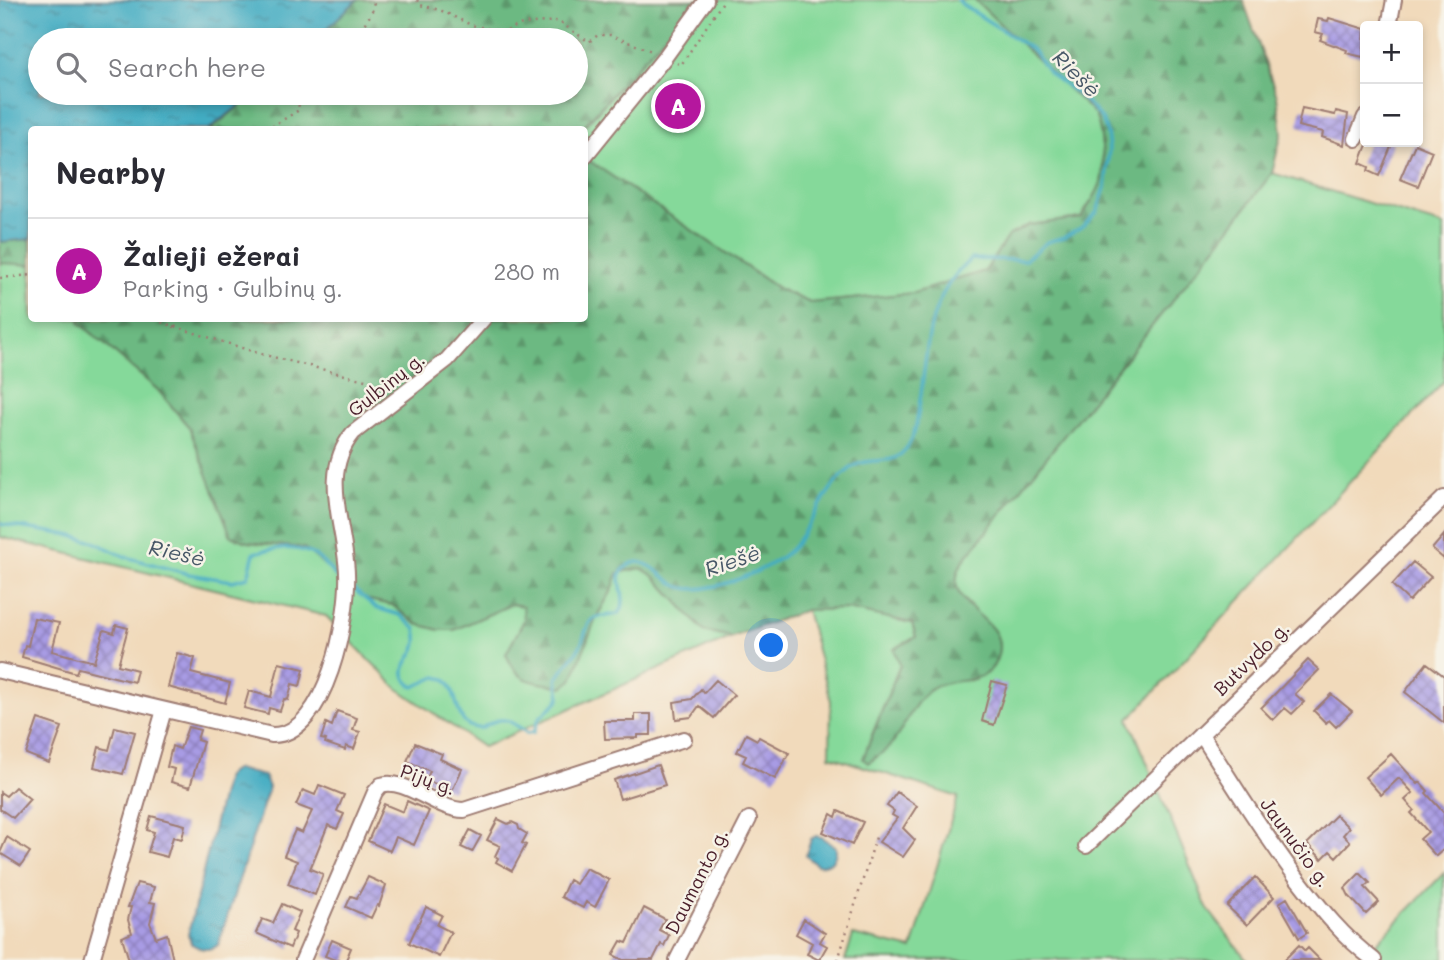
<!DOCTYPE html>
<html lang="en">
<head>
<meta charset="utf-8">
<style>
	:root { --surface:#fff; --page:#f2f2f3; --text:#2b2b33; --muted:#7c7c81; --line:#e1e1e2; --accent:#b5179e }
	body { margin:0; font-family:Mali,sans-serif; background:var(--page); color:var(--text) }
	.controls { position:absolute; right:21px; top:21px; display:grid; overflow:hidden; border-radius:7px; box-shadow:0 4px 10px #0003 }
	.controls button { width:63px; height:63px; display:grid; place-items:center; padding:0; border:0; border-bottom:2px solid var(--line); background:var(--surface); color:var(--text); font:35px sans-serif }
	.you { position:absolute; left:772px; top:646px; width:24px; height:24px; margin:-18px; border:5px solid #fff; border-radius:50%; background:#1a73e8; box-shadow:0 0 0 10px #1a73e833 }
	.badge { display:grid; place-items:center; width:46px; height:46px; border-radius:50%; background:var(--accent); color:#fff; font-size:23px; font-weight:700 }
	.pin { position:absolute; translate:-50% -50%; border:4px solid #fff; box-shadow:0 2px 7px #0006 }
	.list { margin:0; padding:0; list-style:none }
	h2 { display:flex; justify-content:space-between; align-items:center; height:91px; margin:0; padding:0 28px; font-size:30px }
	h2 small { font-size:23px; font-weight:400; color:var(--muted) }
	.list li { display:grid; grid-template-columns:46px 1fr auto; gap:21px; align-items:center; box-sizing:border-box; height:105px; padding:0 28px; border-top:2px solid var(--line) }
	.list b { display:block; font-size:26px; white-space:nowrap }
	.list p { margin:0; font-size:23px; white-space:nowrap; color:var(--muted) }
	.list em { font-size:23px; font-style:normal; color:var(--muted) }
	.icon { flex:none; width:38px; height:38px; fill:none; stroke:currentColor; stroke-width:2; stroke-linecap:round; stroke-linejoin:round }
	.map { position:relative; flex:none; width:1444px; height:960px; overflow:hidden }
	.search { position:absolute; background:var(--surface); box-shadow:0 4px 10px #0003; left:28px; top:28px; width:560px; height:77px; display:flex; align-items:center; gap:18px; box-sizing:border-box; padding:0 24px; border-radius:38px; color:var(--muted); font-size:26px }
	.panel { position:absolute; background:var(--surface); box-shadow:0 4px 10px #0003; left:28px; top:126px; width:560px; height:196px; border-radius:7px }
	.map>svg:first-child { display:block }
</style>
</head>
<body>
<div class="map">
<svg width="1444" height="960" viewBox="0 0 1444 960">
	<defs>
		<pattern id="forest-firs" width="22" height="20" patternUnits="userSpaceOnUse" patternTransform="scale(1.75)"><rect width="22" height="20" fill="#6cb982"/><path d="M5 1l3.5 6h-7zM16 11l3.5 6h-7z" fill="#5b966b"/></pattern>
		<pattern id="water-ripples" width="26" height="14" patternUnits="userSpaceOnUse" patternTransform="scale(1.75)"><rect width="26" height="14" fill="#43acc2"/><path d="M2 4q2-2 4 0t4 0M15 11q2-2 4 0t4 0" fill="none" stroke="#3a8b9e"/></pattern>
		<pattern id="building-cross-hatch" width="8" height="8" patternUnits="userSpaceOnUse" patternTransform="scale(1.75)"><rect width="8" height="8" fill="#a89be4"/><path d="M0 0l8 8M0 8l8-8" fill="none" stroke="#8b7eb9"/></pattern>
	</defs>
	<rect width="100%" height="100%" fill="#f7f3e8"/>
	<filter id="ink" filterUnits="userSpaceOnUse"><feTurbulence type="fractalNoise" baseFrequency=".0143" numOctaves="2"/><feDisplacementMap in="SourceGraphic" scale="14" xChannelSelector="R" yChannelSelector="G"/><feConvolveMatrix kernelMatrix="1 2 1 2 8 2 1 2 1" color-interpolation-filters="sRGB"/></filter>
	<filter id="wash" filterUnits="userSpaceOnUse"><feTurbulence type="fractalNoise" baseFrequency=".00686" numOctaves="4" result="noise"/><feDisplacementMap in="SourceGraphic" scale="28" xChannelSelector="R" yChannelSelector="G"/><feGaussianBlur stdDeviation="1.57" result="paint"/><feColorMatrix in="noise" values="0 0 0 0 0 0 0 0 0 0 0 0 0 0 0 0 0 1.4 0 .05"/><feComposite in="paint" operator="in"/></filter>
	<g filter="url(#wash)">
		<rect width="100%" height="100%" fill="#f1dabb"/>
		<path fill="#85d99a" stroke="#687c62" stroke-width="2" d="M694 0H975L1095 114C1102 128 1105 167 1101 183 1097 195 1087 207 1081 218L1029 225 1008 236 985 271 914 293 810 303 779 289 585 158 584 130H581L687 11Z
			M1272 173 1444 226V381L1129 719 1207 908 1247 960H845L853 935 912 949 958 797 830 756 831 701 806 610 847 609 912 623 916 637 900 665 868 745 908 716 922 695 937 686 953 681 975 680 974 610C956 593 950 584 963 561L1214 249Z
			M7 262 31 265 32 318 80 319V323L158 390 189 427 232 536 248 542 304 548 365 599 392 605 417 624 454 630 512 604 524 606 525 620 506 654 572 680 596 618 612 590 618 573 641 568 655 577 704 631 732 637 483 747 397 688 326 616 0 537V263Z
			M1444 873V960H1360Z"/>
		<path fill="url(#forest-firs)" stroke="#5b6c56" stroke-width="2" d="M357 0H694L687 11 581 129 210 130 256 93H576V40H315Z
			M975 0H1086L1107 5 1132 0H1243L1277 96 1282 132 1272 173 1214 249 963 561C933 612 1016 613 996 661 986 686 954 677 935 687 911 700 907 728 889 747 883 753 875 758 868 763L863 759 900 665 894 649 916 637 912 623 847 609 806 610 732 637 704 631 655 577 641 568 618 573 612 590 596 618 572 680 563 687C532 681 519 685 506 654L524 620 523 606 512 604 454 630H439L417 624 392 605 365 599 304 548 248 542 231 536 189 427 158 390 80 323V319L584 318 585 158 779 289 810 303 914 293 985 271 1008 236 1029 225 1081 218C1087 207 1097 195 1101 182 1105 167 1102 128 1095 114Z
			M31 239V265L0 263V242Z"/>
		<path fill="url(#water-ripples)" stroke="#466676" stroke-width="2" d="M0 0H357L315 40H40V93H256L209 129 32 130 31 239 0 242Z
			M236 769 264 776 269 787 218 945C210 951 201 950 192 944L188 935 226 776Z
			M816 836 821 837 836 847C837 859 829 867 817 865L806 856 811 839Z"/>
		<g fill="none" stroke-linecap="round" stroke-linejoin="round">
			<path stroke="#43acc2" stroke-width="3.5" d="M0 524 69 535 94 542 126 557 189 574 232 581 248 577 254 553C274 548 295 545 314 555 325 562 332 575 343 582
				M352 588 376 608 400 615 416 629C417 634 418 642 416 647 410 662 393 672 414 687L436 677 445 679C462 696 452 730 482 728 502 714 509 719 527 733L534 732 539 718 557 702 560 697 557 679C563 667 573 659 579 648 584 640 585 629 590 622 597 612 613 619 620 612 627 603 619 584 620 574 624 568 629 563 637 562 651 562 666 580 678 586 705 598 772 569 791 549 813 526 826 482 856 465 875 455 893 469 908 446 916 433 918 415 920 400 929 345 925 299 971 259L1025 260 1047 242 1064 237 1082 227 1097 212 1105 188 1109 149 1107 133 1102 119 1079 95 1049 73 1033 50 963 5 958 0"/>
		</g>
		<g id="blocks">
			<path fill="url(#building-cross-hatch)" d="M1329 18 1365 29 1363 57 1346 53 1347 50 1320 40 1323 34 1315 32 1318 19 1328 21Z
				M1302 108 1335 115 1336 111 1348 114 1344 145 1322 137 1323 132 1298 126Z
				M1368 142H1393L1379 176 1368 171 1369 167 1360 163Z
				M1415 144 1432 151 1418 186 1400 179Z
				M1444 535V559L1432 549Z
				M1413 562 1431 577 1409 601 1392 585Z
				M34 618 59 623 52 651 94 662 104 630 114 633 116 625 128 628 118 665 137 670 134 682 78 668 76 673 22 657 25 645 28 646Z
				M177 653 195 658 191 673 230 683 225 703 168 687Z
				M1308 660 1319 670 1295 694 1304 702 1292 714 1285 708 1273 720 1261 708Z
				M279 663 304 669 300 686 292 684 288 700 284 699 280 711 269 708 268 714 244 708 249 691 271 697Z
				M1427 663 1444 676V723L1405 692Z
				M716 680 734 695 714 718 699 706 691 717 676 719 674 702 692 699 701 689 704 693Z
				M992 681 1007 685 994 725 982 721Z
				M1331 694 1352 711 1336 727 1329 720 1326 723 1314 711Z
				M337 711 357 718 353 730 360 732 354 749 346 746 345 750 325 743 326 740 321 739 326 723 332 726Z
				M635 714H651V735H638V738L605 739 604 721H635Z
				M38 719 62 727 49 763 26 754Z
				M115 727 135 732 123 774 94 767 99 747 109 750Z
				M188 727 200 730 197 740 203 742 190 787 171 782 174 769 167 767 172 746 180 749Z
				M746 734 757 740 759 737 789 753 775 779 743 762 746 756 737 752Z
				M415 743 442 754 440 759 462 769 452 791 426 780 430 771 407 761Z
				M1391 754 1418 784 1420 782 1428 791 1426 793 1444 813V849L1436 856 1420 839 1428 832 1411 813 1414 810 1405 800 1413 793 1399 778 1381 795 1365 777Z
				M658 765 665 785 620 799 614 780Z
				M319 785 344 795 337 811 344 814 337 829 328 825 310 869 323 874 315 895 288 884 297 861 284 856 295 830 302 833 312 811 296 805 303 790 315 795Z
				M15 787 30 799 13 818 0 809V792L6 796Z
				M897 792 917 806 903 828 915 840 903 857 879 842 897 818 892 815 894 811 887 806Z
				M407 801 429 811 414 845 396 837 390 851 368 841 384 804 403 812Z
				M838 811 863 822 852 845 823 832 831 814 836 817Z
				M1336 815 1349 828 1343 835 1350 842 1336 857 1330 851 1322 859 1307 844Z
				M151 816 185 825 182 839 173 837 167 857 148 852 154 832 147 830Z
				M498 819 508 824 512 822 518 825 519 829 527 834 522 843 526 845 512 871 496 862 498 858 495 856 500 846 487 840Z
				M470 830 481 836 472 852 461 847Z
				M7 837 30 852 21 866 0 853Z
				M586 868 609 880 595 907 586 902 583 908 561 897 569 880 576 884Z
				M1360 873 1370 883 1365 887 1379 902 1366 914 1349 896 1345 888Z
				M368 877 386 885 379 906 377 905 371 918 346 907 351 896 357 898Z
				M1255 877 1274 897 1247 925 1227 906Z
				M137 883 154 887 150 902 155 903 150 923 156 938 167 934 173 960H129L122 937 132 933 128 920 131 907H128Z
				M1287 898 1307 933 1299 938 1279 903Z
				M282 904 300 912 292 931 296 933 290 948 256 933 262 919 273 923Z
				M426 907 442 915 437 925 451 932 439 957 409 943Z
				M644 908 665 919 659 930 669 935 664 946 661 944 653 960H623L613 955 621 941 627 943Z
				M804 919 825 933 820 942 827 946 819 960 807 954 812 943 796 934Z
				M332 940 351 948 346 960H335L325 956Z
				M1299 945 1305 951 1308 948 1320 960H1284Z"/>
		</g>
	</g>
	<g filter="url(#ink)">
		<use href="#blocks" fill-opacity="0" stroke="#9e7c73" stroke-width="2"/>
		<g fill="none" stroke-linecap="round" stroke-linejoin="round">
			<defs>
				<path id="street" d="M1389 26 1394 0
					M1356 139 1365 117
					M584 157 665 57 706 0
					M0 671 272 735C327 736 349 616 347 573 345 524 319 475 353 433L447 360 484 318
					M1201 734C1232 783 1262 831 1297 878 1321 909 1343 937 1374 960
					M1086 846 1444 498
					M92 960 164 710
					M303 960 375 792 381 785C405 777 437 810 464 810L684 739
					M677 960 749 819"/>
			</defs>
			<use href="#street" stroke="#9e7c73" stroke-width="18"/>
			<path stroke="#9e7c73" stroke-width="2.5" stroke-dasharray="2 5" stroke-linecap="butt" d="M417 0 420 5 440 10 471 25 504 32 522 24 558 21 589 42 598 35H610L654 52
				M354 40 353 38 368 19 373 9 374 0
				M677 63 681 65 724 0
				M266 130 299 110 298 97 312 93
				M0 278 32 275
				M148 318 261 354 393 387
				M174 328 175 318
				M838 960 877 834"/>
			<use href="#street" stroke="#fff" stroke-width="14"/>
		</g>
	</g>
	<g text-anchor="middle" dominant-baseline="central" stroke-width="5" stroke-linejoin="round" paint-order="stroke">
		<g font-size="19" fill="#4a1f2b" stroke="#f7f3e8">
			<text transform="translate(386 384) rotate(-38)">Gulbinų g.</text>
			<text transform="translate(1251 658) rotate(-44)">Butvydo g.</text>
			<text transform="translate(428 779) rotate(20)">Pijų g.</text>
			<text transform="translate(1296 842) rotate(54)">Jaunučio g.</text>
			<text transform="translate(696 881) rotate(-63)">Daumanto g.</text>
		</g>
		<g font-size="21" font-style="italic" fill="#475767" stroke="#f7f3e8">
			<text transform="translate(1077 73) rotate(45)">Riešė</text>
			<text transform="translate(177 552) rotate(13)">Riešė</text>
			<text transform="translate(732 560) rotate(-19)">Riešė</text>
		</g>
	</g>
</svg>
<div class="controls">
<button>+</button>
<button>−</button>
</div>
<div class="you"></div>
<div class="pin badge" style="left:678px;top:106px">A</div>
<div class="search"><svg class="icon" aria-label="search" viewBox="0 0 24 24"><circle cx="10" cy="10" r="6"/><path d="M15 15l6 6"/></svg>Search here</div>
<section class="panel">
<h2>Nearby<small></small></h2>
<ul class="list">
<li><span class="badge">A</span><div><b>Žalieji ežerai</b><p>Parking · Gulbinų g.</p></div><em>280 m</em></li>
</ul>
</section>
</div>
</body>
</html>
